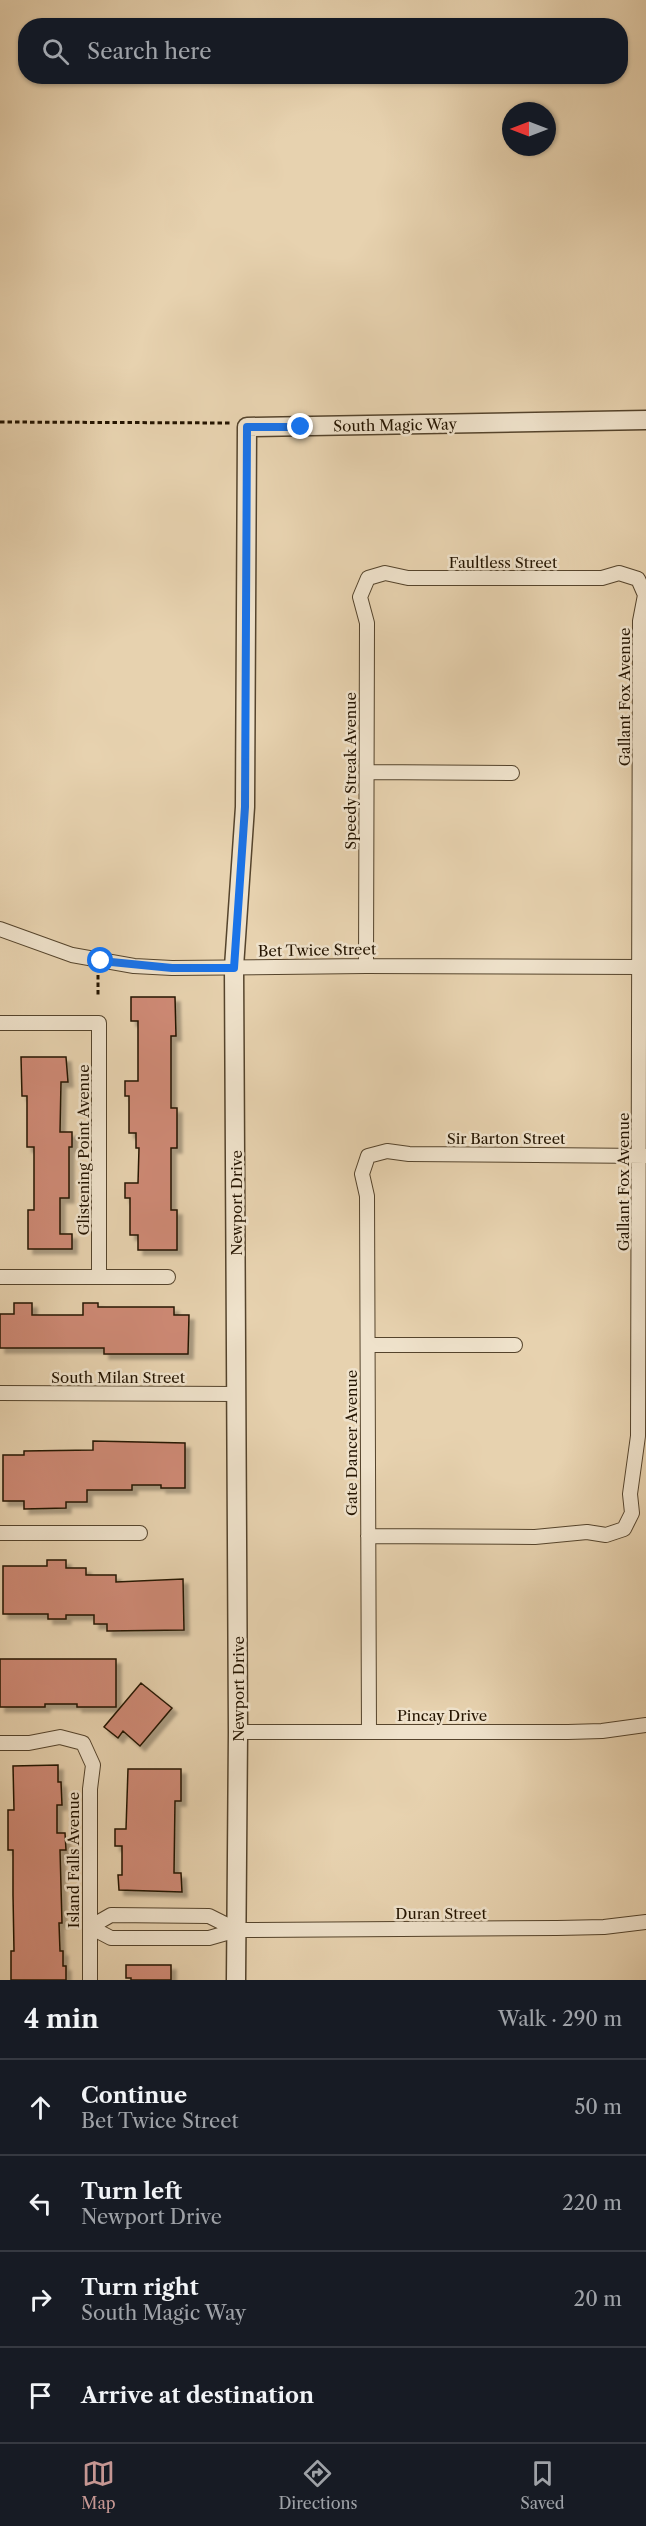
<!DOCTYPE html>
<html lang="en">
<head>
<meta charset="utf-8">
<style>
	:root { --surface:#171b24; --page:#242831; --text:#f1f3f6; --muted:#9ea1a6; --line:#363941; --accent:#c59692 }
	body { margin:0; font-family:"Libre Caslon Text",serif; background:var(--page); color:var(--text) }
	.compass { position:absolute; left:502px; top:102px; width:54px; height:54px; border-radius:50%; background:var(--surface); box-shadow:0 2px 4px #0004; rotate:270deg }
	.stop { position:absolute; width:18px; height:18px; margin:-14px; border:4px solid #1a73e8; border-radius:50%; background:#fff }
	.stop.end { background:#1a73e8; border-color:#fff; box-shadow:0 2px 6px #0008 }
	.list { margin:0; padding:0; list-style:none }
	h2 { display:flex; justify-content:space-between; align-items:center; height:78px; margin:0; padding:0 24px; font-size:26px }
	h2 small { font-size:20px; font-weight:400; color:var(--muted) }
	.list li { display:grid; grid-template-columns:39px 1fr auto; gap:18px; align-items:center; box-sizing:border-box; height:96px; padding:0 24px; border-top:2px solid var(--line) }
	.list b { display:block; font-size:22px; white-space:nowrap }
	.list p { margin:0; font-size:20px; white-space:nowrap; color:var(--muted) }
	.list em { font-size:20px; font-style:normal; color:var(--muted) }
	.icon { flex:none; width:33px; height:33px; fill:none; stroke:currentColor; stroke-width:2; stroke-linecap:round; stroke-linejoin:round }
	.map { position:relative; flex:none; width:646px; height:1980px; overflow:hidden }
	.search { position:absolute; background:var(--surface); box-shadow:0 2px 4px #0004; left:18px; right:18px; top:18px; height:66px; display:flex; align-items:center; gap:15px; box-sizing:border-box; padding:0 21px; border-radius:24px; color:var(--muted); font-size:22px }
	.sheet { height:462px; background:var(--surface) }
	nav { display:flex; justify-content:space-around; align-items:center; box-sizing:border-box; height:84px; border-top:2px solid var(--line); background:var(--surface); font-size:16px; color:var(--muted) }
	nav a { display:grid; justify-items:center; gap:3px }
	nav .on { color:var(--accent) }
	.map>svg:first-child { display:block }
</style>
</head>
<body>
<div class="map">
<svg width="646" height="1980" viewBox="0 0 646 1980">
	<defs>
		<filter id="shadow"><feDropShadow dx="5" dy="5" stdDeviation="1.5" flood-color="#0004"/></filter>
	</defs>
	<rect width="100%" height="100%" fill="#e7d2af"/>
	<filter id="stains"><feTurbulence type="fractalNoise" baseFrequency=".00333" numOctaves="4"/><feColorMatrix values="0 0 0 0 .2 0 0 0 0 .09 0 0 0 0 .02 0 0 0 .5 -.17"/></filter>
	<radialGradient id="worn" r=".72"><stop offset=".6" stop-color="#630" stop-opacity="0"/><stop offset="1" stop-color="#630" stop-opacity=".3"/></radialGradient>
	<path fill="#cf8a76" stroke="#241400" stroke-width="1.5" filter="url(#shadow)" d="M131 997H175L176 1036H171V1108H177V1148H171V1210H177V1250H138V1235H130V1198H125V1183H138L139 1148H136V1133H129V1096H125V1081H138V1021H131Z
		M21 1057H66L68 1082H61L60 1132H72V1147H69V1198H60V1234H72V1249H28V1210H34V1147H27V1096H22Z
		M14 1303H32V1315H83V1303H98V1307H174V1315H189L188 1354H104V1348H0V1314H14Z
		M93 1441 185 1443V1488H161V1485H132V1490H87V1502H66V1508L24 1509V1501H3V1455H24V1451L93 1450Z
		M47 1560H66V1568H86V1575H116V1582L183 1579 184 1630 107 1631V1624H94V1615H66V1619H48V1614H3V1566H47Z
		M0 1659H116V1707H77V1704H45V1707H0Z
		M141 1683 172 1708 140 1746 123 1731 118 1738 104 1727Z
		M58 1765V1782H61L62 1805H57V1833H65L66 1850H60L62 1923H59L60 1951H63V1966H66V1980H11V1951H14L13 1895V1850H8V1810H14L13 1766Z
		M128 1769H181V1801H175L174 1873H181L182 1892 119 1890 118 1875H122V1846H115V1829H126Z
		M126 1965H171V1980H131V1978H126Z"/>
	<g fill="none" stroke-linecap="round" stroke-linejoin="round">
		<defs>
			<path id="minor" d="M367 772 512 773
				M0 929 72 955 134 966 172 968 366 966 640 967
				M366 966 367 623 360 597 368 578 385 573 408 578H602L619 573 638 579 645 595 640 621 638 1436 630 1494 632 1513 624 1529 606 1535 587 1532 535 1537 368 1536
				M0 1023H99V1277
				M0 1277H168
				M368 1345H515
				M0 1393 237 1394
				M0 1533H140
				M238 1732H568L602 1731 646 1725
				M369 1732 367 1196 362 1174 368 1156 387 1151 409 1154 646 1156
				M0 1743H29L60 1737 83 1743 93 1765 90 1789V1980
				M90 1927 111 1938H209L237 1930 557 1928 604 1927 646 1922
				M90 1927 111 1915 209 1916 237 1930"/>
			<path id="tertiary" d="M236 1980 238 1732 234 967 245 807 247 427 646 420"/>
		</defs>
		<use href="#minor" stroke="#55442c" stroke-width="16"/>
		<use href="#tertiary" stroke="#55442c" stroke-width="21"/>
		<path stroke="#241400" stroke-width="3" stroke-dasharray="4.5 3" stroke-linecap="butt" d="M0 422 230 423
			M98 975V996"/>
		<use href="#minor" stroke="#efe2cb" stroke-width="14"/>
		<use href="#tertiary" stroke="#efe2cb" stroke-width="18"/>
	</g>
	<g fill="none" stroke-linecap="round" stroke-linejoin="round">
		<path stroke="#1a73e8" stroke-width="8" d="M101 961 172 968H234L245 807 247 427H301"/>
	</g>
	<g text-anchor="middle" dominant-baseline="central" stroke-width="5" stroke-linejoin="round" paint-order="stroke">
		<g font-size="15" fill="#241400" stroke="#efe2cb">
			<text transform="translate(395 425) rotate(-1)">South Magic Way</text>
			<text x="503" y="562">Faultless Street</text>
			<text transform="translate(624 697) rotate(-90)">Gallant Fox Avenue</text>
			<text transform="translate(350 771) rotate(-90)">Speedy Streak Avenue</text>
			<text transform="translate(317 950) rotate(-1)">Bet Twice Street</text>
			<text x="506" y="1138">Sir Barton Street</text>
			<text transform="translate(83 1150) rotate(-90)">Glistening Point Avenue</text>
			<text transform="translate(623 1182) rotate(-90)">Gallant Fox Avenue</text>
			<text transform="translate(236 1203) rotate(-90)">Newport Drive</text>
			<text x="118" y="1377">South Milan Street</text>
			<text transform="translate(351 1443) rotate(-90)">Gate Dancer Avenue</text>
			<text transform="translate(238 1689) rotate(-90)">Newport Drive</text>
			<text x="442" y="1715">Pincay Drive</text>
			<text transform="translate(73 1860) rotate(-90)">Island Falls Avenue</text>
			<text x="441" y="1913">Duran Street</text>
		</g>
	</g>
	<rect width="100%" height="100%" filter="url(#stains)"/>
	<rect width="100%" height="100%" fill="url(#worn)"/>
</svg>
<svg class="compass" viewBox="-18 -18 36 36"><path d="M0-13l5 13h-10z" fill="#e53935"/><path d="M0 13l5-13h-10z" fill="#9ea1a6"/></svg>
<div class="stop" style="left:101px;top:961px"></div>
<div class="stop end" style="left:301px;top:427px"></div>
<div class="search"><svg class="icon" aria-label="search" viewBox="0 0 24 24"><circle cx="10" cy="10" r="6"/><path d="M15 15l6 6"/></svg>Search here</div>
</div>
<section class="sheet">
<h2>4 min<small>Walk · 290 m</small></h2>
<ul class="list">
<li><svg class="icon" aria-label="ahead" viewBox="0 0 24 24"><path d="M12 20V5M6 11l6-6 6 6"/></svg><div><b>Continue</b><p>Bet Twice Street</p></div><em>50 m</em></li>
<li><svg class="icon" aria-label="left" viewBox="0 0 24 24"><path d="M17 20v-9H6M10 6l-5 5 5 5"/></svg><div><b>Turn left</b><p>Newport Drive</p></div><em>220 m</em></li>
<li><svg class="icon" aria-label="right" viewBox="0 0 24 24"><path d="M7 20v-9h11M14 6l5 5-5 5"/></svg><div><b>Turn right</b><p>South Magic Way</p></div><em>20 m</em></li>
<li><svg class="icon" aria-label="arrive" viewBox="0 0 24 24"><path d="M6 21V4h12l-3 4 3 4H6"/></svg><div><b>Arrive at destination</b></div></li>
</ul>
</section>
<nav>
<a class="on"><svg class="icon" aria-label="map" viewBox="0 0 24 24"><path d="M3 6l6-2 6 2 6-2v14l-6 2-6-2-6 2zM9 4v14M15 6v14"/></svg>Map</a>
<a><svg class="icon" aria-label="directions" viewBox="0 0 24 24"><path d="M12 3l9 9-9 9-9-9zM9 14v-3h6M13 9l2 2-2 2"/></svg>Directions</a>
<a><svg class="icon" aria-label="saved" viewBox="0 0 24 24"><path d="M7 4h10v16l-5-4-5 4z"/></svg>Saved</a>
</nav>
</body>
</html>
